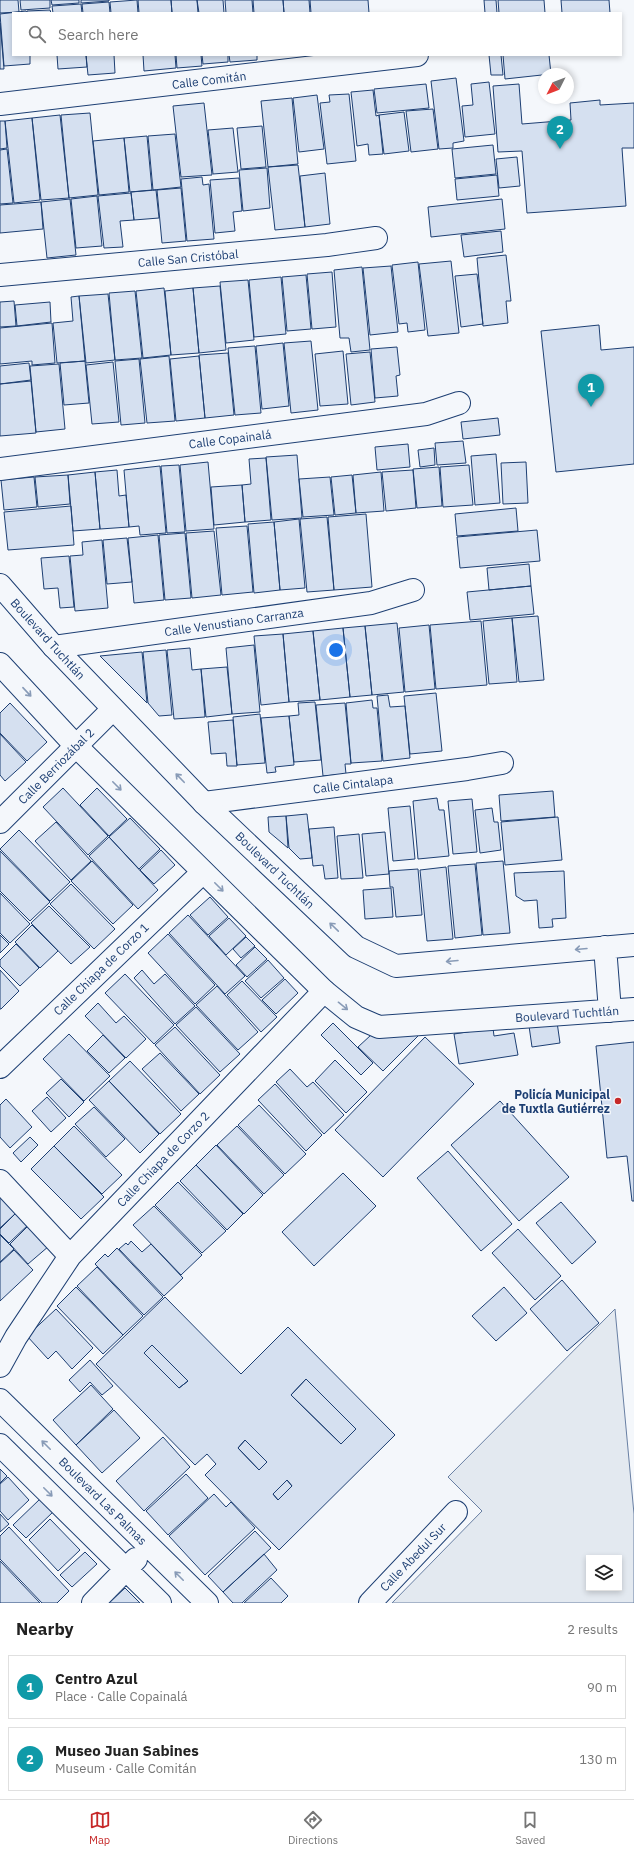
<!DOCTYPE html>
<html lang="en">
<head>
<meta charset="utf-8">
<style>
	:root { --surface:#fff; --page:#f6f6f6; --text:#222; --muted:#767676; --line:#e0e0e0; --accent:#c62828 }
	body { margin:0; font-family:"IBM Plex Sans",sans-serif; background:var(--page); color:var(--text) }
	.controls { position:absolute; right:12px; bottom:12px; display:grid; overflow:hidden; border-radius:0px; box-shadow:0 2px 6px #0003 }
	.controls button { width:36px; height:36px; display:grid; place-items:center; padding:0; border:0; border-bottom:1px solid var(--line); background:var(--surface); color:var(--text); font:20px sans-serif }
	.compass { position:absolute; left:538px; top:68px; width:36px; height:36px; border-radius:50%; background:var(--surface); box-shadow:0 2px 6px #0003; rotate:228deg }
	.you { position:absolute; left:336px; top:650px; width:14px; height:14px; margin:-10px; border:3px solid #fff; border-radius:50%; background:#1a73e8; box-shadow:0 0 0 6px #1a73e833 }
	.badge { display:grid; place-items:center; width:26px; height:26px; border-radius:50%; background:var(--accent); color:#fff; font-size:13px; font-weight:700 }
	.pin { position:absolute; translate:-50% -33px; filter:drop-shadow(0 1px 2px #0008) }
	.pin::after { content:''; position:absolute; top:21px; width:14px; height:12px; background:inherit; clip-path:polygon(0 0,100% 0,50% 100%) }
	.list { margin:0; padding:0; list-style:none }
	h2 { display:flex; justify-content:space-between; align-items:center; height:52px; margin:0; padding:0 16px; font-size:17px }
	h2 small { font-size:13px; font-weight:400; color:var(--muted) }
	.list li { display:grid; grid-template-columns:26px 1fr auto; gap:12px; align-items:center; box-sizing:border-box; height:64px; margin:0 8px 8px; padding:0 8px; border:1px solid var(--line); border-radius:0px }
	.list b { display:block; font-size:15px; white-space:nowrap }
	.list p { margin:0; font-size:13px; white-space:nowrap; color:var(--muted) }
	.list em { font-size:13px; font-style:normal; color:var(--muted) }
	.icon { flex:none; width:22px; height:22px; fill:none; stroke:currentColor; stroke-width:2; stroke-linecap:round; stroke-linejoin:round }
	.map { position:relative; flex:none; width:634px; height:1603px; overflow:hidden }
	.search { position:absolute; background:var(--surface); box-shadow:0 2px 6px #0003; left:12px; right:12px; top:12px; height:44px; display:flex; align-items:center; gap:10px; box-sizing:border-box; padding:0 14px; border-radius:0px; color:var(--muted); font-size:15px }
	.sheet { height:196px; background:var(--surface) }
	nav { display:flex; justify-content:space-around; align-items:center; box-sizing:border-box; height:56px; border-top:1px solid var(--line); background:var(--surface); font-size:11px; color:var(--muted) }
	nav a { display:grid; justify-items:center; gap:2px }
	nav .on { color:var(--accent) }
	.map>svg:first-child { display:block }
</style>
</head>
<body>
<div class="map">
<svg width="634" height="1603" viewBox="0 0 634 1603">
	<rect width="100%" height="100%" fill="#f4f7fb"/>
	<path fill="#e3e9f0" stroke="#687fa3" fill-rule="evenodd" d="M615 1309 634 1514V1603H392L482 1511 448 1477ZM589 1558H619V1588H589Z"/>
	<path fill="#d5e0f0" stroke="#1d3f73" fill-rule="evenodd" d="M0 0H18L19 12 0 13Z
		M20 0H50V8L21 10Z
		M51 0H79V3L52 5Z
		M81 0H109V1L81 3Z
		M137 0 138 13H111L110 2Z
		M138 0H171L172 13H139Z
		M171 0H197L198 13H172Z
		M197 0H223L224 13H199Z
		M225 0H252L253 13H226Z
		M253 0H283L284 13H254Z
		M283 0H309L310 13H284Z
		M310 0H368L369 13H311Z
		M484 0H496L497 13H485Z
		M498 0H544L545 13H499Z
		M561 0H609L610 13H562Z
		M109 2 110 13H83L82 4Z
		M81 4 82 13H53L52 6Z
		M50 10 51 13H27V11Z
		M26 11 27 13H13V55H30V64L4 66 0 14Z
		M0 23 4 69H0Z
		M57 55H86L87 67 58 69Z
		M86 55H114L115 73 88 75Z
		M143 55H175L176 68 144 71Z
		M176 55H201L202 66 177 68Z
		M202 55H228V62L203 64Z
		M229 55H257V60L230 62Z
		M489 55H501L503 75H491Z
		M503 55H549L551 74 505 79Z
		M456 78 464 141 453 143V148L439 149 431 81Z
		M489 82 495 134 465 137 462 106 473 105 471 84Z
		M426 84 429 108 377 113 374 89Z
		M519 84 522 124 571 120 570 103 600 100V105L634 103V148H622L626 206 527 213 522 151 498 152 493 86Z
		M373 90 376 116 379 115 383 154 369 155 368 144 357 146 351 92Z
		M349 94 356 161 327 164 320 103 330 102 329 95Z
		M317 95 324 149 299 152 293 98Z
		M292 98 298 164 268 167 261 101Z
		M204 103 212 175 181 177 173 106Z
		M433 109 438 149 411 152 406 111Z
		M404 112 409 151 384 154 379 115Z
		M90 113 98 195 69 198 61 115Z
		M60 115 69 198 41 200 32 118Z
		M32 118 40 200 14 203 5 121Z
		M0 121H5L7 148 0 149Z
		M262 126 266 167 241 169 237 128Z
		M233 128 238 172 213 174 208 130Z
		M175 134 181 187 153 190 148 136Z
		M147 136 152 190 130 192 124 138Z
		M124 138 129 192 99 195 93 141Z
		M493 145 496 174 455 178 452 149Z
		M7 149 13 203 0 204V150Z
		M517 157 520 186 499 188 496 159Z
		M298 165 305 227 275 230 268 167Z
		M267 168 270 208 243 211 239 170Z
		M325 173 330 224 305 227 300 176Z
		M497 175 499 196 457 200 455 179Z
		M202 177 203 185 209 184 214 239 187 241 181 179Z
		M239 178 242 211 233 212 235 231 215 233 210 180Z
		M181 188 186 241 162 243 157 190Z
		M156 190 159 218 134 220 131 192Z
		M131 193 134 220 120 221 123 247 104 248 98 196Z
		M97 196 102 246 76 248 71 199Z
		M70 199 76 255 47 258 41 202Z
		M502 199 505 229 431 237 428 207Z
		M41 202 43 229 0 233V205Z
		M501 231 503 252 464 257 461 235Z
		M506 255 511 301H506L508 323 483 326 477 258Z
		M451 261 459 333 428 336 419 264Z
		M418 262 425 330 408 332 407 323 399 324 392 265Z
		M391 266 398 332 370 335 363 268Z
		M362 267 370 350 351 352 349 338H340L334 270Z
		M332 272 336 327 312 329 307 274Z
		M477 274 483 324 461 327 455 276Z
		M306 275 311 329 287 331 282 277Z
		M281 277 286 334 254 337 249 280Z
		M248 280 254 340 226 343 220 282Z
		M220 286 226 350 199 353 193 288Z
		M164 288 171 355 143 358 136 291Z
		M193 288 199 353 171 355 165 291Z
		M135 291 142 358 115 360 109 293Z
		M108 294 115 360 86 363 79 296Z
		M79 296 85 361 57 363 53 323 73 321 71 297Z
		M14 301 16 326 0 327V302Z
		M50 302 51 322 17 326 15 305Z
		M52 323 55 363 32 365V361L0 364V328Z
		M599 325 601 350 634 347V464L556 472 541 331Z
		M311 341 318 410 291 413 284 343Z
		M283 343 289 406 262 409 256 346Z
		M255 346 261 413 235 415 228 348Z
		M397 347 400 375 396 376 398 396 375 398 371 349Z
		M343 351 348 404 320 406 315 354Z
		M370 352 375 402 351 405 346 354Z
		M228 353 234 415 205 418 199 355Z
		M169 356 175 421 147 423 140 359Z
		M199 356 205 418 176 421 170 359Z
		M139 359 145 423 121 425 115 361Z
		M85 361 89 403 64 405 60 363Z
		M113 362 119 422 92 424 86 365Z
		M29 363 31 380 0 384V366Z
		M59 364 65 429 36 432 30 366Z
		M31 381 36 433 0 436V384Z
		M498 418 500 435 463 439 461 422Z
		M463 441 466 463 437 465 435 443Z
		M408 444 410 467 377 470 375 447Z
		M434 448 435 465 420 467 418 450Z
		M496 454 500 503 475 505 471 456Z
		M297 455 302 518 272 520 266 457Z
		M266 458 271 520 245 522 242 485 251 484 249 459Z
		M208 462 214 529 186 531 180 465Z
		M526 462 528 503 503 504 501 463Z
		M179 465 185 532 167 533 161 466Z
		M469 465 473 505 443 507 440 467Z
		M160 466 166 533 140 535 139 526 129 527 124 470Z
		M439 467 442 506 417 508 413 469Z
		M117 470 119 496 126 495 129 527 100 529 95 472Z
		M413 470 416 508 386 511 382 472Z
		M95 472 100 529 73 531 68 475Z
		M381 472 384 511 356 513 353 475Z
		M68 475 70 504 38 507 35 477Z
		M352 475 356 513 335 515 331 477Z
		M34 477 37 507 4 510 1 480Z
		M330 477 334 515 303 517 299 479Z
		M242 485 245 522 214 525 211 487Z
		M71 506 74 545 8 550 4 512Z
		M516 508 518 531 457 536 455 514Z
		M366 514 372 587 334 590 328 517Z
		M327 517 334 590 307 592 300 519Z
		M299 519 305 588 280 590 274 522Z
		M274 522 280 590 254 593 248 524Z
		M247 526 253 592 222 595 216 528Z
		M537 530 540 561 460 568 457 537Z
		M214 531 221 595 192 598 186 533Z
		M185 533 191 598 165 600 159 535Z
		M158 535 164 600 134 603 128 538Z
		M127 538 132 582 107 584 103 540Z
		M102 540 108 608 75 611 70 556 83 555 82 542Z
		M69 556 74 607 60 608 58 588 44 589 41 558Z
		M529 564 531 586 489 590 487 568Z
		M531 586 534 614 470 620 467 592Z
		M538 616 544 680 519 682 512 618Z
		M512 618 517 682 489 684 483 621Z
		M481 621 487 685 436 689 430 625Z
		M397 623 404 692 372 695 365 626Z
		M429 625 435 689 405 692 399 628Z
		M365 626 372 695 350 697 343 628Z
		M343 628 350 697 320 700 313 631Z
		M313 631 320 700 289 702 283 634Z
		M283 634 289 702 261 705 254 636Z
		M254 645 260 712 232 714 226 648Z
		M190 648 192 670 201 669 205 717 174 719 167 650Z
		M166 650 172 715 159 716 148 703 143 652Z
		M142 652 147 703 100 656Z
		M227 667 232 714 206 717 201 669Z
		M436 693 442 751 410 754 404 696Z
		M388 695 390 707 405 706 410 758 383 761 377 696Z
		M372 700 373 708H377L382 761 351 763 346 703Z
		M315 702 321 760 294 762 289 716 299 715 298 703Z
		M10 703 47 742 27 761 0 733V713Z
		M345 703 351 764H345L346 774 323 776 316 705Z
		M260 714 265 763 237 765 233 717Z
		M289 716 294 765 275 767 276 772 267 773 261 718Z
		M233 720 237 766H227L226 753 211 754 208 722Z
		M0 734 26 762 5 781 0 775Z
		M63 788 108 836 88 855 43 807Z
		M97 788 127 819 109 836 80 805Z
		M553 791 555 817 501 821 499 795Z
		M437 798 439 810H444L449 856 418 859 413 801Z
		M472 799 477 852 453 854 448 801Z
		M410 806 415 859 393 861 388 808Z
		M492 808 494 822H498L501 850 480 853 475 810Z
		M307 814 312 858 300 859 289 848 286 816Z
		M286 816 288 848 269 832 268 817Z
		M558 817 562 860 505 865 501 822Z
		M130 818 160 849 139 869 109 837Z
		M56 822 91 861 71 880 35 841Z
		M334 827 338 878 325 879 323 865 313 866 309 829Z
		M19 830 70 882 50 901 0 849Z
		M385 832 389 874 366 876 362 834Z
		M359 834 363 878 341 879 337 836Z
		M109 837 158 890 138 909 89 856Z
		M161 850 175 865 154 884 140 870Z
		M0 851 50 902 30 921 0 891Z
		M92 861 133 905 113 924 71 881Z
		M503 861 510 933 483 935 476 863Z
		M475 864 482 935 455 938 448 866Z
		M446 867 453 939 427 941 420 870Z
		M418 869 422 915 396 917 393 887H390L389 871Z
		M564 871 566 918 552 919 553 927 539 928 537 900 524 901 516 896 514 873Z
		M71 884 115 929 94 949 50 904Z
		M391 888 393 917 365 919 363 890Z
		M0 893 30 924 10 943 0 933Z
		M210 897 228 917 208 935 190 915Z
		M49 906 90 947 71 964 31 923Z
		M188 915 245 976 225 994 169 933Z
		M229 918 246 936 226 955 209 936Z
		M32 925 58 951 40 968 15 942Z
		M168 934 215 985 195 1004 148 953Z
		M0 935 9 944 0 953Z
		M246 937 255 946 241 958 233 949Z
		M16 944 39 968 20 986 0 966V960Z
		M255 947 267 959 247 977 236 965Z
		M268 960 284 978 261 998 245 981Z
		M0 970 19 991 1 1009H0Z
		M142 970 154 984 165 974 195 1006 175 1024 134 978Z
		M125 974 174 1025 154 1044 105 993Z
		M285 979 298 993 276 1014 262 1000Z
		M242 981 277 1017 261 1032 227 995Z
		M217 986 258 1032 238 1050 196 1005Z
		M98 1003 116 1023 124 1016 146 1039 126 1058 85 1016Z
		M196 1007 240 1054 220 1072 176 1025Z
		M557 1022 560 1043 532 1047 529 1026Z
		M333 1023 373 1063 361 1075 321 1035Z
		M175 1027 220 1075 200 1094 155 1045Z
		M493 1028 494 1036 514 1033 518 1055 459 1064 454 1034Z
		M69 1034 110 1076 84 1101 43 1059Z
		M103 1035 125 1058 109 1073 87 1051Z
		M371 1035H419L383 1071 358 1047Z
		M425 1037 474 1084 383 1177 335 1130Z
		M634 1042V1201H632L627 1156 607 1158 596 1046Z
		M160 1053 199 1094 181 1111 142 1069Z
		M335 1060 367 1092 346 1113 315 1081Z
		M130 1061 181 1114 160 1134 109 1081Z
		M290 1069 307 1087 313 1082 344 1115 324 1134 276 1082Z
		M61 1079 84 1102 69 1117 46 1093Z
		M109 1081 159 1134 140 1153 89 1100Z
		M275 1084 322 1135 306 1151 258 1100Z
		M47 1097 66 1118 51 1132 32 1111Z
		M6 1099 32 1127 10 1148 0 1137V1105Z
		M500 1101 569 1177 519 1221 451 1145Z
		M259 1105 306 1154 285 1174 238 1125Z
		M94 1107 125 1139 106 1157 75 1124Z
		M74 1126 122 1175 102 1194 54 1146Z
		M237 1126 284 1175 264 1194 217 1145Z
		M30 1137 38 1145 21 1162 13 1153Z
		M216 1145 263 1195 244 1214 196 1165Z
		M54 1146 104 1197 81 1219 31 1169Z
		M448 1151 512 1224 481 1251 417 1178Z
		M196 1165 243 1214 227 1230 180 1181Z
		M343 1173 376 1206 314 1266 282 1232Z
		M178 1182 226 1231 202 1253 155 1205Z
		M2 1196 17 1212 0 1228V1197Z
		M561 1202 596 1242 572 1264 536 1223Z
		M154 1206 202 1255 181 1275 133 1225Z
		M17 1212 29 1224 9 1243 0 1234V1229Z
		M29 1225 49 1246 28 1264 10 1244Z
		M518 1229 561 1276 535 1300 492 1253Z
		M0 1235 14 1249 0 1262Z
		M131 1241 142 1252 151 1244 183 1278 164 1296 119 1249 126 1243 128 1245Z
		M117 1248 163 1297 144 1315 95 1264 105 1254 108 1257Z
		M14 1250 33 1270 0 1301V1263Z
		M97 1267 143 1316 123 1335 77 1286Z
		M562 1280 599 1323 567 1351 530 1309Z
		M76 1287 123 1335 103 1354 57 1306Z
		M504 1287 527 1313 496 1341 472 1316Z
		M165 1297 241 1374 288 1327 395 1435 279 1550 205 1475 216 1464 207 1454 195 1465 96 1364ZM152 1345 188 1381 179 1388 144 1353ZM306 1379 356 1429 341 1444 291 1395ZM245 1440 267 1462 259 1470 238 1448ZM287 1480 292 1486 278 1500 273 1494Z
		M56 1309 93 1348 72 1369 56 1351 48 1359 27 1336Z
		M152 1345 188 1381 179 1388 144 1353Z
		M90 1360 113 1386 102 1395 90 1382 80 1392 69 1380Z
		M306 1379 356 1429 341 1444 291 1395Z
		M91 1385 113 1409 76 1445 53 1420Z
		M114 1410 140 1438 102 1473 76 1445Z
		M163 1437 190 1467 144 1511 116 1481Z
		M245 1440 267 1462 259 1470 238 1448Z
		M0 1469 7 1476 0 1483Z
		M186 1474 208 1498 168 1535 146 1511Z
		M8 1477 29 1500 8 1520 0 1511V1484Z
		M287 1480 292 1486 278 1500 273 1494Z
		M214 1494 226 1507 231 1502 255 1528 205 1575 169 1536Z
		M41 1498 54 1511 26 1538 13 1525Z
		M0 1514 9 1524 0 1532Z
		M50 1519 80 1550 58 1571 29 1540Z
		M9 1527 69 1591 57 1603H42L0 1559V1536Z
		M255 1531 271 1548 223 1592 208 1576Z
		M85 1552 97 1564 72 1587 60 1575Z
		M264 1554 277 1570 242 1603H233L223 1592Z
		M0 1561 40 1603H0Z
		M271 1578 288 1596 281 1603H244Z
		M125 1588 140 1603H109Z"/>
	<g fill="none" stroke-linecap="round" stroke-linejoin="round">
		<defs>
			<path id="minor" d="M0 104 417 55
				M0 275 327 245 376 238
				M0 469 426 414 459 403
				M54 647 371 603 413 590
				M204 803 467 769 502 763
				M0 822 113 709
				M0 1067 203 872
				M0 1181 70 1256
				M0 1366 16 1337 70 1256 324 991
				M0 1400 207 1603
				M0 1445 160 1603
				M93 1603 136 1559
				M370 1603 456 1512"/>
			<path id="tertiary" d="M0 585 54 647 204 803 356 947 396 966 634 945
				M0 664 76 746 324 991 356 1017 379 1027 634 1009
				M605 947 610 1011"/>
		</defs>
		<use href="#minor" stroke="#1d3f73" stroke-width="24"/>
		<use href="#tertiary" stroke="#1d3f73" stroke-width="24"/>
		<use href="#minor" stroke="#f4f7fb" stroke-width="22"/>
		<use href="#tertiary" stroke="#f4f7fb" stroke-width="22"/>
	</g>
	<defs><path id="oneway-shaft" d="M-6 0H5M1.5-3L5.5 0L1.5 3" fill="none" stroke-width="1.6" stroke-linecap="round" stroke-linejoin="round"/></defs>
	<g stroke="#889bb7">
		<use href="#oneway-shaft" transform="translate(27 692) rotate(47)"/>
		<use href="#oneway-shaft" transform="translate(180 778) rotate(-134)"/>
		<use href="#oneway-shaft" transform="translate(117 786) rotate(45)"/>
		<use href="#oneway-shaft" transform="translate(219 887) rotate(45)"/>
		<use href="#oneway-shaft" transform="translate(334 927) rotate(-136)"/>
		<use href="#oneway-shaft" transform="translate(581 949) rotate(175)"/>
		<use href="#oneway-shaft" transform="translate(452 961) rotate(175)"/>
		<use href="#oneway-shaft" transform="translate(343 1006) rotate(39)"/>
		<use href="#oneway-shaft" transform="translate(46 1445) rotate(-135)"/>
		<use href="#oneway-shaft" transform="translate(48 1492) rotate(45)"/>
		<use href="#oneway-shaft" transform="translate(179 1576) rotate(-135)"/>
	</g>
	<circle fill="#c62828" stroke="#f4f7fb" stroke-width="1.5" cx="618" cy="1101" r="4"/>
	<g text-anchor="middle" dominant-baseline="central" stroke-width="3" stroke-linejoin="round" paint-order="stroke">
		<g font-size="12" fill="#1d3f73" stroke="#f4f7fb">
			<text transform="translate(209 80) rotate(-7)">Calle Comitán</text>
			<text transform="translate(188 258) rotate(-5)">Calle San Cristóbal</text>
			<text transform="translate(230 439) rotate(-7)">Calle Copainalá</text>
			<text transform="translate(234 622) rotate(-8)">Calle Venustiano Carranza</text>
			<text transform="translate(48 639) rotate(48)">Boulevard Tuchtlán</text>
			<text transform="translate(56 766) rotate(-45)">Calle Berriozábal 2</text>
			<text transform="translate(353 784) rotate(-7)">Calle Cintalapa</text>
			<text transform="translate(275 870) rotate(44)">Boulevard Tuchtlán</text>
			<text transform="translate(101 969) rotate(-44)">Calle Chiapa de Corzo 1</text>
			<text transform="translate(567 1014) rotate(-4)">Boulevard Tuchtlán</text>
			<text transform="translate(163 1159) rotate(-46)">Calle Chiapa de Corzo 2</text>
			<text transform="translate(103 1501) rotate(45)">Boulevard Las Palmas</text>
			<text transform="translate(413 1557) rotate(-46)">Calle Abedul Sur</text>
		</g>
		<g font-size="12" font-weight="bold" fill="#1d3f73" stroke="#f4f7fb" text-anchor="end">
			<text x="610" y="1094">Policía Municipal<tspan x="610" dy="14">de Tuxtla Gutiérrez</tspan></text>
		</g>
	</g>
</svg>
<div class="controls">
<button><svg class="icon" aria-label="layers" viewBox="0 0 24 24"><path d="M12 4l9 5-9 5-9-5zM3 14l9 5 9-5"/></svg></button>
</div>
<svg class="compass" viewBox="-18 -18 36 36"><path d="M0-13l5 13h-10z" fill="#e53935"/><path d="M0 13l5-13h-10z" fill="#767676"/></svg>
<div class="you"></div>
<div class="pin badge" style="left:591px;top:407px;background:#0f9aa8">1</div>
<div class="pin badge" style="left:560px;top:149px;background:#0f9aa8">2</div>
<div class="search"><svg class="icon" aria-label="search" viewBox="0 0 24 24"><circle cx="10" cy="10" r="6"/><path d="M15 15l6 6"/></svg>Search here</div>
</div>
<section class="sheet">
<h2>Nearby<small>2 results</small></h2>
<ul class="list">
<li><span class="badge" style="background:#0f9aa8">1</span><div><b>Centro Azul</b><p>Place · Calle Copainalá</p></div><em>90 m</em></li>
<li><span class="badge" style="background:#0f9aa8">2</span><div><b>Museo Juan Sabines</b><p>Museum · Calle Comitán</p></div><em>130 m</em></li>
</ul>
</section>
<nav>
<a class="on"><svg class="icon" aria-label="map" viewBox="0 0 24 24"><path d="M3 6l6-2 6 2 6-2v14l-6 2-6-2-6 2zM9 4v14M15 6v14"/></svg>Map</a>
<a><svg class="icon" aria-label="directions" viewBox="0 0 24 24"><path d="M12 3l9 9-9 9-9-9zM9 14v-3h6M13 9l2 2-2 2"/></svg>Directions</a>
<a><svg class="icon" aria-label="saved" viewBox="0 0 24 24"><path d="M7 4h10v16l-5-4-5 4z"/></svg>Saved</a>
</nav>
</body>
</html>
